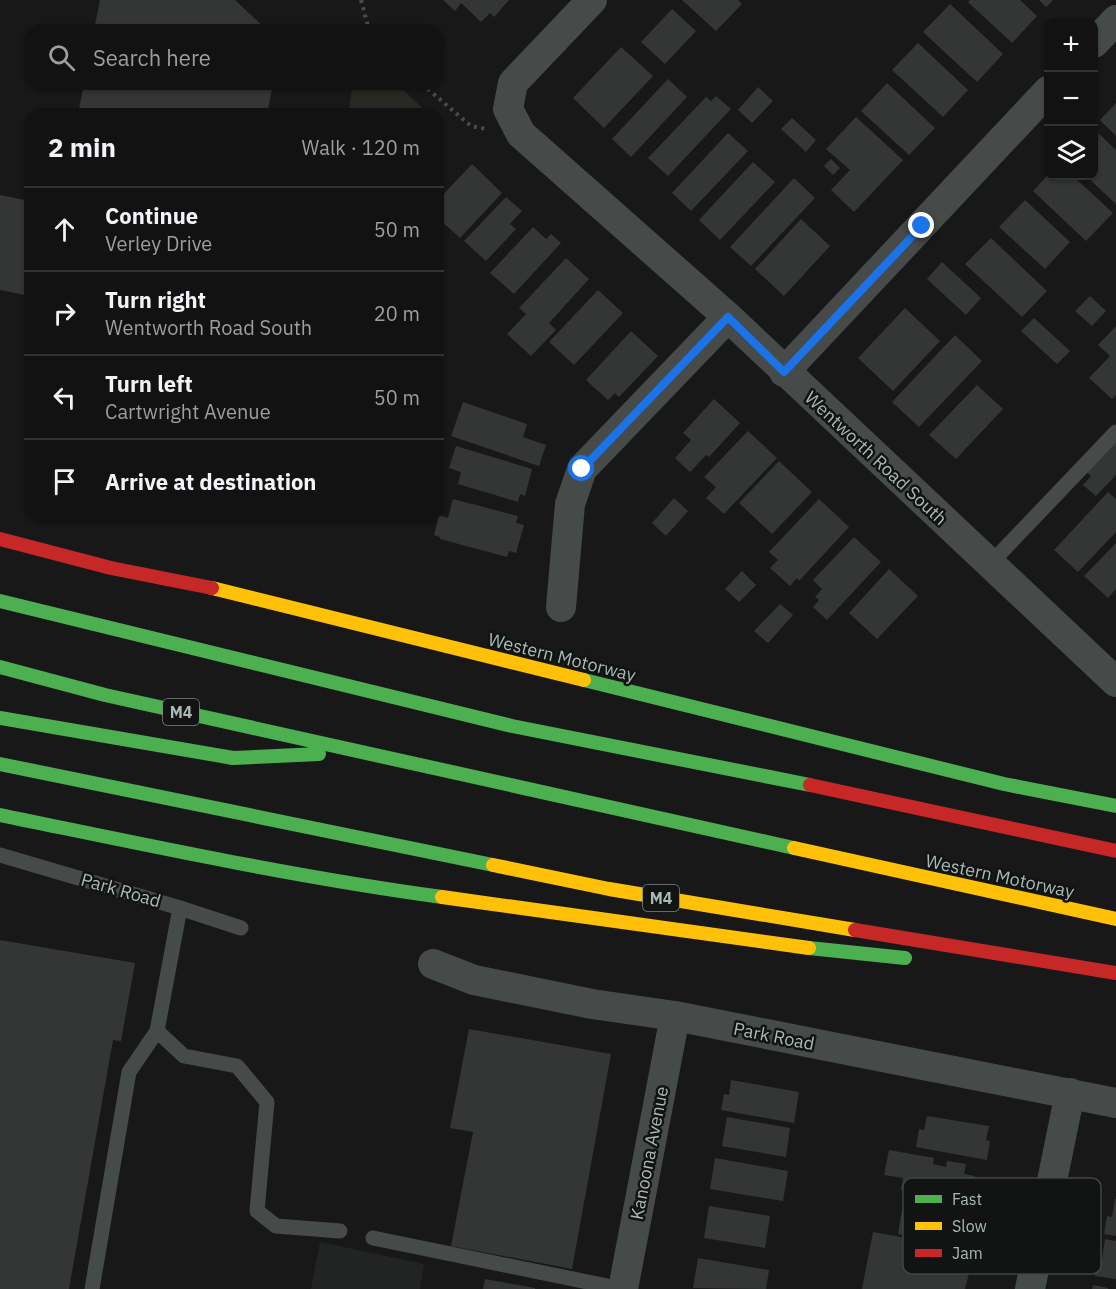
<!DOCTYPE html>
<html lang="en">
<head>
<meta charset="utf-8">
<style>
	:root { --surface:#121212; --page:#1f2020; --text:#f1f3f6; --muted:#9c9e9f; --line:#313232 }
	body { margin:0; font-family:"IBM Plex Sans",sans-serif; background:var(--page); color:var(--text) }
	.controls { position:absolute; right:18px; top:18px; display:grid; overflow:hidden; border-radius:12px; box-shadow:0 2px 4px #0004 }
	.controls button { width:54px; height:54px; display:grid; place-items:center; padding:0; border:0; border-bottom:2px solid var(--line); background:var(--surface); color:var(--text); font:30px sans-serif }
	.stop { position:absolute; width:18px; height:18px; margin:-14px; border:4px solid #1a73e8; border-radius:50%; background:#fff }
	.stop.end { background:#1a73e8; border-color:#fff; box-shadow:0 2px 6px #0008 }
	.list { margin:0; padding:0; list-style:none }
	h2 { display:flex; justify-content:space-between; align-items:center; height:78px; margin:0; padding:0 24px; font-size:26px }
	h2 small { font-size:20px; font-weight:400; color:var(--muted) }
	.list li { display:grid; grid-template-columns:39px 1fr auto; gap:18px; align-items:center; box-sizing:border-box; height:84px; padding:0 24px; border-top:2px solid var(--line) }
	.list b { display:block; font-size:22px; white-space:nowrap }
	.list p { margin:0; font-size:20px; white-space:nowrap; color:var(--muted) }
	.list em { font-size:20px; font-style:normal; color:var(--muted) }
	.icon { flex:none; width:33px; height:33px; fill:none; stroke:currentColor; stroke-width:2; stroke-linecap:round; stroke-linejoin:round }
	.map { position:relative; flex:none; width:1116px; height:1289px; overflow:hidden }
	.search { position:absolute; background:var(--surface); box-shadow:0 2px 4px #0004; left:24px; top:24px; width:420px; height:66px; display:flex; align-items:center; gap:15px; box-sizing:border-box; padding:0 21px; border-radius:18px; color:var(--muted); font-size:22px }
	.panel { position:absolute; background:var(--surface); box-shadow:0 2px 4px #0004; left:24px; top:108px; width:420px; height:414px; border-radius:18px }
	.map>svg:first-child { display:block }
</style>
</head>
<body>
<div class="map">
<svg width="1116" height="1289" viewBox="0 0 1116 1289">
	<rect width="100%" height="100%" fill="#181818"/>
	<path fill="#222424" d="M320 1242 424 1264 420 1289H311Z"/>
	<path fill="#282922" d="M353 84H397L429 114H348Z"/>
	<path fill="#343635" d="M100 0H235L267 30H94Z
		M443 0H509L494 17 490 13 481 22 461 3 455 11Z
		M682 0H738L742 4 716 31Z
		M970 0H1020L1037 16 1012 43 968 2Z
		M1039 0H1053L1046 7Z
		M950 4 1003 54 977 82 923 32Z
		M672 9 696 31 665 64 641 42Z
		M918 43 968 90 943 117 892 70Z
		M621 47 653 76 604 128 573 98Z
		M668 79 687 97 631 157 612 139Z
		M887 83 935 128 909 155 861 111Z
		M84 84H273L267 114H78Z
		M758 87 773 101 752 123 738 110Z
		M716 96 731 109 668 176 648 158 706 97 711 101Z
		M1116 103V136L1100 120Z
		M856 117 903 160 854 212 831 190 850 170 826 149Z
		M792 118 816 140 806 152 781 129Z
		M1094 129 1116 150V204L1086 176H1094Z
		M728 133 748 151 691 211 672 193Z
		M831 159 840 168 833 175 824 166Z
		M753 162 775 182 720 240 699 220Z
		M472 164 502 193 460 238 438 218V200Z
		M1047 176H1073L1113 213 1086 241 1033 191Z
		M794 178 815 198 751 266 730 247Z
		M0 195 30 201V296L0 290Z
		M506 197 522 211 510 224 516 229 486 261 464 241Z
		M1025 200 1070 242 1045 269 999 227Z
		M801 219 830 246 784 296 755 269Z
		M533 227 546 239 551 234 561 243 514 294 490 273Z
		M991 238 1047 291 1022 317 965 264Z
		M566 258 589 279 549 323 556 330 531 356 507 334 526 314 519 308Z
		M942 262 981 298 966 315 927 279Z
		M598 290 623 313 574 365 549 342Z
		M1090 296 1106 311 1092 326 1075 311Z
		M905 308 940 341 893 391 858 358Z
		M1034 318 1070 351 1057 364 1021 331Z
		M1116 326V395L1112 399 1089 378 1110 356 1098 345Z
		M631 331 658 356 619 397 615 393 608 400 586 380Z
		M955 335 982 361 919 427 892 402Z
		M977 385 1003 409 956 459 929 435Z
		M714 399 740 423 709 457 706 455 690 472 675 458 691 440 683 433Z
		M463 402 527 424 523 437 546 445 539 466 451 436Z
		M748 431 777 458 724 514 706 498 716 487 704 477Z
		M1116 438V475L1096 496 1083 485 1091 476 1085 471Z
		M456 446 532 469 525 496 520 494 518 502 458 484 461 472 449 468Z
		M779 461 812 492 772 534 739 503Z
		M1108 492 1116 499V532L1078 572 1054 550Z
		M674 498 688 511 666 536 652 523Z
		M453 499 518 516 516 523 524 525 516 553 509 551 507 557 440 539V537L434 535 439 515 448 518Z
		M819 499 849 527 799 581 797 578 790 586 770 568 778 560 769 552Z
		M854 537 881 562 827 620 813 607 819 600 815 597 822 589 813 580Z
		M1116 543V589L1108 598 1084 576Z
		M889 569 918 596 877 639 849 613Z
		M742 571 756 585 739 602 725 589Z
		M780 604 793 615 768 643 754 631Z
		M0 940 135 963 121 1041 113 1040 69 1289H0Z
		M469 1029 611 1054 572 1269 451 1246 473 1132 450 1128Z
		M731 1080 799 1092 794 1123 721 1110 724 1094 729 1095Z
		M927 1116 989 1126 986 1140 990 1141 987 1160 916 1147 919 1129 924 1130Z
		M727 1117 790 1128 786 1157 722 1146Z
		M889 1150 934 1158 933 1164 946 1167 947 1161 966 1164 964 1174 975 1176 973 1190 980 1192 978 1208 949 1203 951 1191 929 1188 928 1194 901 1190 903 1178 884 1175Z
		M715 1158 788 1171 783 1201 710 1189Z
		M904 1198 976 1211 973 1231 968 1230 965 1245 898 1234Z
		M1115 1199H1116V1236L1104 1234 1107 1216 1112 1217Z
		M709 1206 770 1216 765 1248 704 1238Z
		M873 1232 962 1248 960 1256 980 1260 977 1275 969 1273 965 1289H862Z
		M1105 1239 1116 1241V1279L1095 1276 1098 1259H1102Z
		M698 1258 769 1270 766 1289 693 1288Z
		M485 1279 535 1288V1289H483Z
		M1093 1285 1108 1288V1289H1092Z"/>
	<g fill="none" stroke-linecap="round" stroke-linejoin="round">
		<path stroke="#484c4b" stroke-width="4" stroke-dasharray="3 4.5" stroke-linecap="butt" d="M361 0 369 30
			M422 84 471 126 486 129"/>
		<path stroke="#464b4a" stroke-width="15" d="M990 564 1116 432
			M0 855 180 908 241 928
			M157 1031 184 1056 237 1066 267 1102 257 1211 276 1226 340 1231
			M373 1238 622 1289
			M92 1289 129 1072 157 1031 180 908"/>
		<path stroke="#464b4a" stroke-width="30" d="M592 0 513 83 508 109 521 134 728 317 1116 682
			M1094 43 1116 20
			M784 372 1048 91
			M561 607 570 504 582 469 728 317
			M433 964 474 980 592 1004 675 1016 1116 1103
			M623 1289 675 1016
			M1030 1289 1070 1093"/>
		<path stroke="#4caf50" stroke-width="14" d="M0 601 512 726 810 785
			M0 667 105 695 794 848
			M584 680 1004 784 1116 806
			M0 718 233 758 319 754
			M0 764 493 865
			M0 815C147 845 294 877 442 897
			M809 948 905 958"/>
		<path stroke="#ffc107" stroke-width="14" d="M212 588 584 680
			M794 848 1116 919
			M493 865 609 889 855 930
			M442 897 809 948"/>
		<path stroke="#c62828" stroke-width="14" d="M0 539 111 568 212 588
			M810 785 1116 851
			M855 930 1116 973"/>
	</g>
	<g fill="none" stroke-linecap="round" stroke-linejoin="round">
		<path stroke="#1a73e8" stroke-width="8" d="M582 469 728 317 784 372 922 226"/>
	</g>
	<g text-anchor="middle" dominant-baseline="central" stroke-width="5" stroke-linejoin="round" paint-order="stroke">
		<g fill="#121414" stroke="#7c8885" stroke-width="1.5">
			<rect x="163" y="699" width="36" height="26" rx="4.5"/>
			<rect x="643" y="885" width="36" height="26" rx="4.5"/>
		</g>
		<g font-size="16" font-weight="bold" fill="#a9bab6">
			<text x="181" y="712">M4</text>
			<text x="661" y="898">M4</text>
		</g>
		<g font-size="18" fill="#a9bab6" stroke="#121414">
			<text transform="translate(876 458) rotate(43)">Wentworth Road South</text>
			<text transform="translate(562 657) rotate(14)">Western Motorway</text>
			<text transform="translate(1000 876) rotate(12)">Western Motorway</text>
			<text transform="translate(121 890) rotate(16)">Park Road</text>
			<text transform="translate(774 1036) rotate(11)">Park Road</text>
			<text transform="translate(649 1153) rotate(-79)">Kanoona Avenue</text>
		</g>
	</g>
	<rect x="903" y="1178" width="198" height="96" rx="9" fill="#121414" stroke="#3f4645" stroke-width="1.5"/>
	<rect x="915" y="1195" width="27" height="8" fill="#4caf50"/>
	<rect x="915" y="1222" width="27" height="8" fill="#ffc107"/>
	<rect x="915" y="1249" width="27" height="8" fill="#c62828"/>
	<g font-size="16" fill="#a9bab6">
		<text x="952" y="1205">Fast</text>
		<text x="952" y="1232">Slow</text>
		<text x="952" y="1259">Jam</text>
	</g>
</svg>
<div class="controls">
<button>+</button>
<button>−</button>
<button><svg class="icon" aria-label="layers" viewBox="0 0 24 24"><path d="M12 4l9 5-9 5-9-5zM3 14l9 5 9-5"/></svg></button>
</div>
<div class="stop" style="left:582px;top:469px"></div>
<div class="stop end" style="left:922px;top:226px"></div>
<div class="search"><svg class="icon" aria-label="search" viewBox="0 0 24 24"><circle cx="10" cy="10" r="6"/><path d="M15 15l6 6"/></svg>Search here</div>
<section class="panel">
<h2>2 min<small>Walk · 120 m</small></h2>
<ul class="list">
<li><svg class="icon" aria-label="ahead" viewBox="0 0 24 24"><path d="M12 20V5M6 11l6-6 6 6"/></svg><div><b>Continue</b><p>Verley Drive</p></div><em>50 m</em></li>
<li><svg class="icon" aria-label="right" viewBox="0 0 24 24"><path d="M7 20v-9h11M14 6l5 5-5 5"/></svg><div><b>Turn right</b><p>Wentworth Road South</p></div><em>20 m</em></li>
<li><svg class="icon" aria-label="left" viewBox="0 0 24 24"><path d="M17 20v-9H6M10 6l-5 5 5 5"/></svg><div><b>Turn left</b><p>Cartwright Avenue</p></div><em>50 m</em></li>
<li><svg class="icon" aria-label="arrive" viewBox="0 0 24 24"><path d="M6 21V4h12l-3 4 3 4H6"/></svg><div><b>Arrive at destination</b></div></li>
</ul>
</section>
</div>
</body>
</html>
